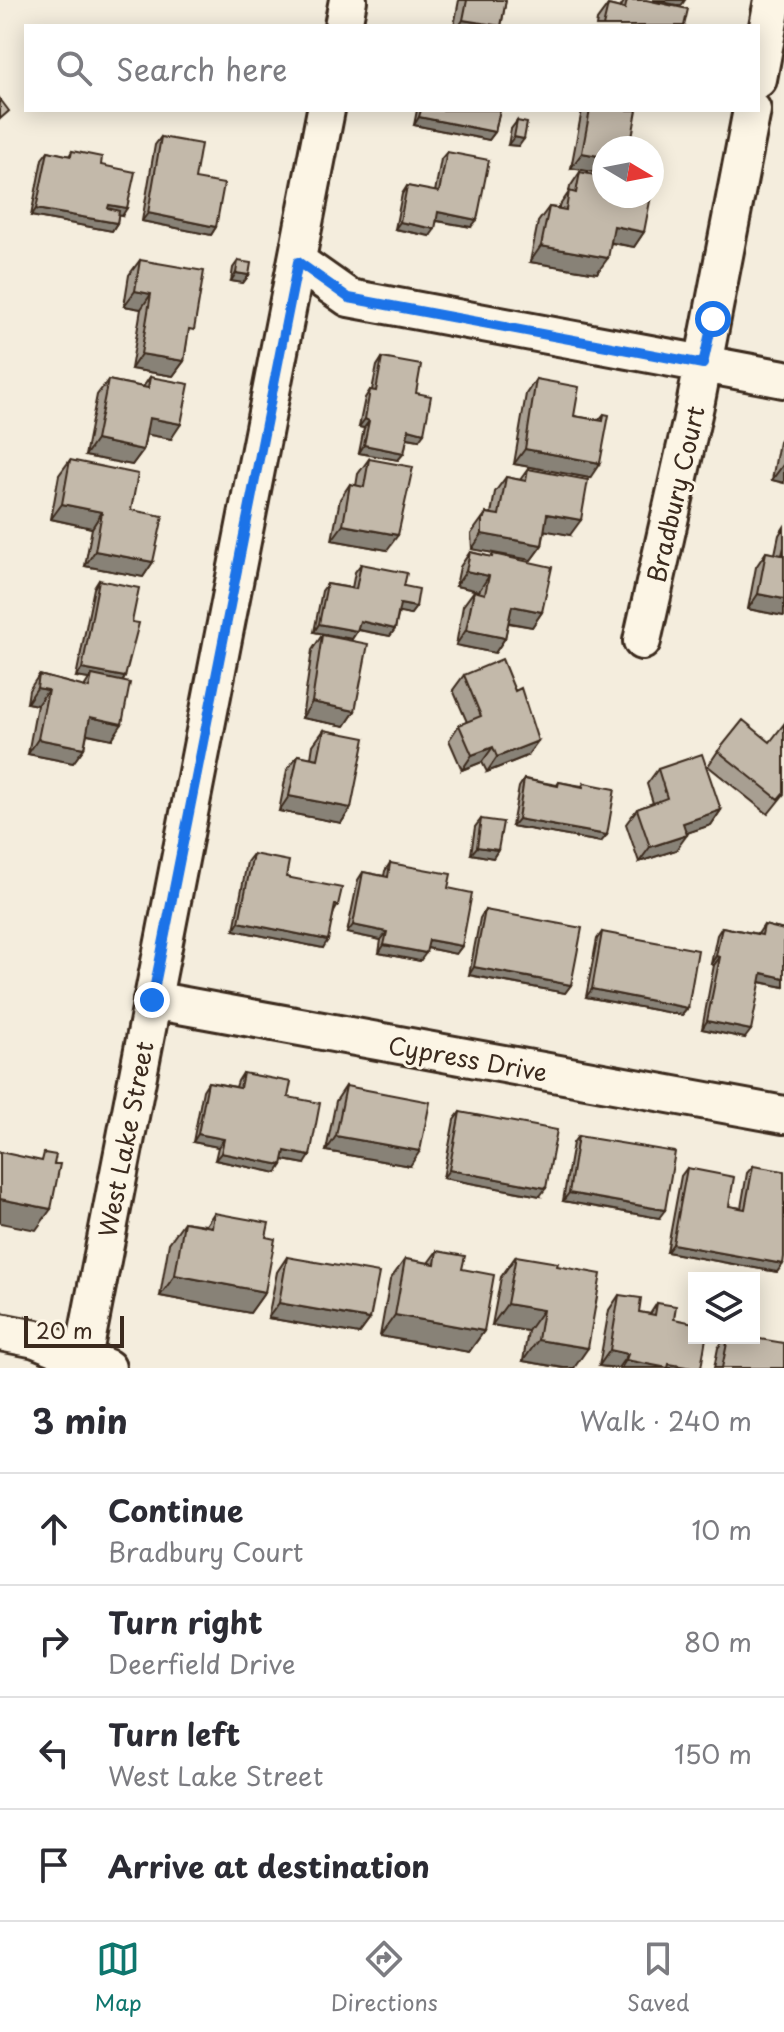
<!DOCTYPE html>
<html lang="en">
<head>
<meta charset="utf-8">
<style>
	:root { --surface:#fff; --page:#f7f7f7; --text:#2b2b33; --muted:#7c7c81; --line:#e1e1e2; --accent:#0f766e }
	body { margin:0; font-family:"Playpen Sans",sans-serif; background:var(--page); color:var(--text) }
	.controls { position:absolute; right:24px; bottom:24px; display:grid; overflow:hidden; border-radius:0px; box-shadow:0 4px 20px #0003 }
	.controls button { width:72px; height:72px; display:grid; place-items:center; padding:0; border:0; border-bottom:2px solid var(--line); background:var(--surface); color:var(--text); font:40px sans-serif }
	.compass { position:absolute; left:592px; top:136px; width:72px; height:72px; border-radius:50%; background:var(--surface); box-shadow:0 4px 20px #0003; rotate:100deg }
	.scale { position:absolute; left:24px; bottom:20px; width:100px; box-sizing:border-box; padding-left:8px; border:4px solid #3b2a1e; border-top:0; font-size:22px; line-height:28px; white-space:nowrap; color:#3b2a1e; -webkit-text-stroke:6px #fcf5e5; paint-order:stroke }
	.stop { position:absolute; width:24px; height:24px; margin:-18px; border:6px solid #1a73e8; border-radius:50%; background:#fff }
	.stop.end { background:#1a73e8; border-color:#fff; box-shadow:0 2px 8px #0008 }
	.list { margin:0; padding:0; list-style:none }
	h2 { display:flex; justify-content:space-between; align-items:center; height:104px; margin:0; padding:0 32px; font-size:34px }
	h2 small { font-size:26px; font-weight:400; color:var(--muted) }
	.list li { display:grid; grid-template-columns:52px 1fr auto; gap:24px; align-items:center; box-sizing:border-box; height:112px; padding:0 32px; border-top:2px solid var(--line) }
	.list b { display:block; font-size:30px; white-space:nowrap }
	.list p { margin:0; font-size:26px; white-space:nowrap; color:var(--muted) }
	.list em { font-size:26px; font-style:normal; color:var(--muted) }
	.icon { flex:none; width:44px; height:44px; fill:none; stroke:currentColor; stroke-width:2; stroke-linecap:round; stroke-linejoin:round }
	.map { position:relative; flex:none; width:784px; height:1368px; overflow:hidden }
	.search { position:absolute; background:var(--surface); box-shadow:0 4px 20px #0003; left:24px; right:24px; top:24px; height:88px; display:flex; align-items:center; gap:20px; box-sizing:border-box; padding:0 28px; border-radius:0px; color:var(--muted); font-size:30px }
	.sheet { height:552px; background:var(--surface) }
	nav { display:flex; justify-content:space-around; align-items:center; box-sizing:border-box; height:112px; border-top:2px solid var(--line); background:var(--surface); font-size:22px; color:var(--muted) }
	nav a { display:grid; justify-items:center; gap:4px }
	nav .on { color:var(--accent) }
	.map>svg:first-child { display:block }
</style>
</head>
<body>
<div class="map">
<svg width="784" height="1368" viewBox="0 0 784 1368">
	<rect width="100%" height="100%" fill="#f4eddd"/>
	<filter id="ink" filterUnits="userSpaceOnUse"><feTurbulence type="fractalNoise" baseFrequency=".0125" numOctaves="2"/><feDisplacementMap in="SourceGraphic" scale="16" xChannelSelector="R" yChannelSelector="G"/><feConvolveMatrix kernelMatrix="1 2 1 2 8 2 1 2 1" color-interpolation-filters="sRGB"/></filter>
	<g filter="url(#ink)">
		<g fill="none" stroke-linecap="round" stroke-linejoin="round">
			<defs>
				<path id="minor" d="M343 26 348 0
					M758 79 773 0
					M298 262 349 298 784 379
					M642 641 696 401 752 110
					M152 1000 784 1115
					M0 1332 36 1339 107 1368
					M81 1368 326 110"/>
			</defs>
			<use href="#minor" stroke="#3b2a1e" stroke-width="42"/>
			<use href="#minor" stroke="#fcf5e5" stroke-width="36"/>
		</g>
		<path fill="#a89f92" stroke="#3b2a1e" stroke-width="2" d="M459 0H506L501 26H454Z
			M625 0H646L684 26H596L597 20 608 5 620 8Z
			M417 110H500L495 132 489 140 414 125Z
			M582 110H637L571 168Z
			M517 121 519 146 508 145 511 129Z
			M161 137 195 179 216 227 211 235 142 221 155 145Z
			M48 151 69 156 72 151 101 165 122 216 118 215 117 223 112 231 31 216 42 159Z
			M447 152 471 227 437 221 430 236 395 229 402 194 407 186 435 192 441 159Z
			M580 172 644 232 634 247 611 243 597 273 530 262 538 222 549 207 558 208 569 192 570 187Z
			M140 260 187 339 184 361 173 376 131 369 141 309 124 306 129 275Z
			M238 261 249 275 243 283 231 281 233 268Z
			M382 358 416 393 419 440 407 438 404 453 398 460 359 453 364 428 359 427 365 398 370 390H372L377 366Z
			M150 377 171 439 146 434 143 450 132 465 85 456 97 395 108 380 143 387Z
			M536 379 574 416 599 420 604 414 590 478 514 464 526 394Z
			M784 435V483L772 480 779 442Z
			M369 459 387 550 332 540 340 499 350 484 356 486 358 474Z
			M70 460 131 510 153 562 143 577 85 566 92 528 51 519 59 475Z
			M528 469 570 535 545 530 542 545 531 560 472 549 471 534 486 513 491 514 495 492 506 477 520 480Z
			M784 527V616L748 609 756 567 766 552 775 554 779 535Z
			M470 552 491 557 493 554 542 612 532 627 508 623 505 638 495 653 456 645 463 606 474 591 478 592 479 591 456 586 460 567Z
			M361 564 404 586 416 607 410 615 399 612 395 629 390 636 358 630 352 639 314 632 322 591 327 584 352 588 355 572Z
			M99 580 132 622 125 677 123 681 112 739 87 734 84 748 73 763 28 754 37 705 27 703 29 690 39 675 84 687 89 679 76 677 94 588Z
			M322 635 355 711 345 726 302 718 312 650Z
			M464 675 527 756 487 772 482 762 462 770 449 740 459 725 467 722 453 690Z
			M324 730 351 808 341 823 279 811 287 770 298 755 311 758 313 745Z
			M770 742 784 794 768 814 708 766 718 751Z
			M658 769 721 810 711 825 686 833 676 850 639 862 626 824 637 809 653 803 647 784Z
			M524 779 557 785 559 782 582 786 584 783 601 842 512 826 519 787Z
			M481 819 498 850 493 858 471 854 475 827Z
			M253 854 286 877 338 905 334 912 323 948 234 930 247 862Z
			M390 863 448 888 462 946 456 954 427 948 420 961 379 953 381 940 347 933 358 880 363 872 384 876 385 871Z
			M485 910 571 985 565 993 469 975 480 918Z
			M764 925 784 930V987L760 982 745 1038 702 1029 714 965 711 964 717 935 722 927 758 934Z
			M602 932 688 1008 682 1015 586 997 597 939Z
			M243 1073 288 1097 305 1164 283 1160 277 1173 215 1160 218 1147 193 1142 203 1090 208 1082 236 1087 238 1081Z
			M346 1086 410 1166 326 1151 336 1101Z
			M460 1112 540 1196 443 1178 454 1120Z
			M578 1136 659 1218 563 1201 573 1143Z
			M753 1166 783 1264 777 1272 667 1252 681 1176 687 1168 729 1206 741 1208 747 1173Z
			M214 1213 266 1237 265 1292 250 1313 160 1296 169 1243 184 1222 206 1225Z
			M437 1251 462 1269 484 1331 469 1352 380 1336 390 1280 405 1259 428 1263Z
			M516 1256 574 1368H564L523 1361 528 1331 492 1325 501 1277Z
			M287 1257 370 1319 359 1334 268 1318 277 1272Z
			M619 1295 639 1312 650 1314 657 1303 674 1319 701 1368H613L599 1366 609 1310Z
			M725 1338H754L784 1368H714L718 1348Z"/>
		<path fill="#888277" stroke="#3b2a1e" stroke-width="2" d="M653 0H685L681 6Z
			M463 20 497 26H459Z
			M419 117 495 132 489 140 414 125Z
			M514 137 524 139 519 146 508 145Z
			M582 153 604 157V174L571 168Z
			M109 205 127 208 122 216 104 212Z
			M36 209 117 223 112 231 31 216Z
			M438 212 477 220 471 227 433 220Z
			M148 213 216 227 211 235 142 221Z
			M400 222 435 229 430 236 395 229Z
			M614 226 644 232 634 247 603 241Z
			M541 246 608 258 597 273 530 262Z
			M236 273 249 275 243 283 231 281Z
			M135 291 151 294 141 309 124 306Z
			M141 354 184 361 173 376 131 369Z
			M149 418 181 424 171 439 139 433Z
			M365 419 369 421 364 428 359 427Z
			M409 429 424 433 419 440 403 437Z
			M96 440 143 450 132 465 85 456Z
			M364 445 404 453 398 460 359 453Z
			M525 449 600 463 590 478 514 464Z
			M783 465 784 466V483L772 480Z
			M62 504 102 512 92 528 51 519Z
			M547 514 581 520 570 535 537 529Z
			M343 525 398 535 387 550 332 540Z
			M482 534 542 545 531 560 472 549Z
			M95 551 153 562 143 577 85 566Z
			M466 571 489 576 479 591 456 586Z
			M758 594 784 599V616L748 609Z
			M400 604 416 607 410 615 395 612Z
			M512 606 542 612 532 627 501 621Z
			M360 621 395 629 390 636 354 629Z
			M319 624 357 631 352 639 314 632Z
			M466 630 505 638 495 653 456 645Z
			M82 669 125 677 120 685 92 675 89 679 76 677Z
			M37 688 48 690 37 705 27 703Z
			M312 702 355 711 345 726 302 718Z
			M90 717 122 724 112 739 79 732Z
			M38 739 84 748 73 763 28 754Z
			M538 741 527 756 487 772 497 757Z
			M493 747 482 762 462 770 472 755Z
			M289 796 351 808 341 823 279 811Z
			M721 810 711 825 672 838 683 823Z
			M518 819 607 835 601 842 512 826Z
			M687 835 676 850 639 862 650 847Z
			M477 847 498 850 493 858 471 854Z
			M239 922 328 940 323 948 234 930Z
			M353 925 387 932 381 940 347 933Z
			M429 940 462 946 456 954 423 947Z
			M384 945 426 953 420 961 379 953Z
			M716 956 720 957 714 965 711 964Z
			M474 967 571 985 565 993 469 975Z
			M762 973 784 978V987L756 981Z
			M592 989 688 1008 682 1015 586 997Z
			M707 1021 751 1030 745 1038 702 1029Z
			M198 1134 224 1139 218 1147 193 1142Z
			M336 1136 420 1151 410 1166 326 1151Z
			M285 1151 310 1156 305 1164 279 1159Z
			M221 1153 282 1165 277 1173 215 1160Z
			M449 1170 546 1188 540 1196 443 1178Z
			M569 1193 665 1210 659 1218 563 1201Z
			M0 1199 51 1209 36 1230 0 1223Z
			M673 1244 783 1264 777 1272 667 1252Z
			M175 1275 265 1292 250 1313 160 1296Z
			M279 1303 370 1319 359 1334 268 1318Z
			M507 1304 543 1310 528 1331 492 1325Z
			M395 1315 484 1331 469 1352 380 1336Z
			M538 1340 588 1348 574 1368H564L523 1361Z
			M610 1350 628 1354 618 1368 599 1366Z
			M626 1360 669 1364 692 1368H621Z"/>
		<path fill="#c3b9aa" stroke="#3b2a1e" stroke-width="2" d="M467 0H506L501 26 463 20Z
			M627 0H646L688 9 684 26H603L608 5 625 9Z
			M0 99 9 111 0 119Z
			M421 110H500L495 132 419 117Z
			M590 110H637L630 148H604V157L582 153Z
			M517 121 527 123 524 139 514 137Z
			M161 137 201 144 195 179 224 184 216 227 148 213Z
			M48 151 71 156 72 151 102 157 101 165 135 172 127 208 109 205 108 208 119 211 117 223 36 209Z
			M447 152 489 160 477 220 438 212 435 229 400 222 407 186 439 192Z
			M580 172 604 177V196H651L644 232 614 226 608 258 541 246 549 207 566 210 569 191 576 193Z
			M140 260 204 271 194 330 189 329 184 361 141 354 151 294 135 291Z
			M238 261 251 263 249 275 236 273Z
			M382 358 421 365 416 393 431 396 424 433 409 429 404 453 364 445 369 421 365 419 370 390 376 391Z
			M150 377 189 384 181 424 149 418 143 450 96 440 108 380 148 388Z
			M536 379 579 387 574 416 603 421 604 414 609 415 600 463 525 449Z
			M369 459 413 467 398 535 343 525 350 484 364 487Z
			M70 460 138 474 131 510 163 516 153 562 95 551 102 512 62 504Z
			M528 469 588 480 581 520 547 514 542 545 482 534V519L485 518 486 513 499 515 506 477 526 481Z
			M784 547V599L758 594 766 552 782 555Z
			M470 552 492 557 493 554 552 567 542 612 512 606 505 638 466 630 474 591 485 594 489 576 466 571Z
			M361 564 407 573 404 586 419 589 416 607 400 604 395 629 360 621 357 631 319 624 327 584 356 589Z
			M99 580 139 588 132 622 139 623 125 677 82 669Z
			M322 635 368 644 355 711 312 702Z
			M502 659 515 691 521 688 538 741 497 757 493 747 472 755 459 725 481 716 464 675Z
			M39 675 89 688 92 675 130 683 122 724 90 717 84 748 38 739 48 690 37 688Z
			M743 720 770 742 784 724V792L778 799 718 751Z
			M324 730 365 738 351 808 289 796 298 755 318 759Z
			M702 754 721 810 683 823 687 835 650 847 637 809 667 798 658 769Z
			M524 779 558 786 559 782 583 787 584 783 615 789 607 835 518 819Z
			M481 819 503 822 498 850 477 847Z
			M253 854 289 861 286 877 342 888 338 905H335L328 940 239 922Z
			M390 863 451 874 448 888 472 893 462 946 429 940 426 953 384 945 387 932 353 925 363 872 388 877Z
			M485 910 582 928 571 985 474 967Z
			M764 925 784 930V978L762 973 751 1030 707 1021 720 957 716 956 722 927 762 935Z
			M602 932 698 950 688 1008 592 989Z
			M243 1073 291 1082 288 1097 320 1103 310 1156 285 1151 282 1165 221 1153 224 1139 198 1134 208 1082 240 1088Z
			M346 1086 430 1102 420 1151 336 1136Z
			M460 1112 557 1130 546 1188 449 1170Z
			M578 1136 675 1152 665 1210 569 1193Z
			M0 1152 42 1161 44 1153 56 1155 54 1164H60L51 1209 0 1199Z
			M753 1166 784 1171V1257L783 1264 673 1244 687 1168 734 1177 729 1206 745 1209Z
			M214 1213 269 1223 266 1237 275 1239 265 1292 175 1275 184 1222 212 1227Z
			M437 1251 465 1256 462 1269 494 1275 484 1331 395 1315 405 1259 435 1264Z
			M516 1256 558 1263 557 1266 601 1274 588 1348 538 1340 543 1310 507 1304Z
			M287 1257 379 1273 370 1319 279 1303Z
			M619 1295 641 1298 639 1312 655 1315 657 1303 676 1306 674 1319 694 1323V1338H706L701 1368H692L669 1364 668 1368 626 1360 628 1354 610 1350Z
			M728 1338H754L784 1343V1368H722Z"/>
	</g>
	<g fill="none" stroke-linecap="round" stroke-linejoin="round" filter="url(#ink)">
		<path stroke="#1a73e8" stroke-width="10" d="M152 1000 298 262 349 298 703 364 713 319"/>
	</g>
	<g text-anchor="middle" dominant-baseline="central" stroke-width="6" stroke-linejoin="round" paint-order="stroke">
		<g font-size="24" fill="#3b2a1e" stroke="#fcf5e5">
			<text transform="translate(675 494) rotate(-77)">Bradbury Court</text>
			<text transform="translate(468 1058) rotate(10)">Cypress Drive</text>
			<text transform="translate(125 1139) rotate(-79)">West Lake Street</text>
		</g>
	</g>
</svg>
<div class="controls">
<button><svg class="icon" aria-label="layers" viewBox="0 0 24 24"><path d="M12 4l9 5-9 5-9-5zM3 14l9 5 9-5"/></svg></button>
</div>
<svg class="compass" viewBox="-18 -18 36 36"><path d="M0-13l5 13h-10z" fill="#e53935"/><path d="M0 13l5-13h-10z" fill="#7c7c81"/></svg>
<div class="scale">20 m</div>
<div class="stop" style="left:713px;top:319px"></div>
<div class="stop end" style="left:152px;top:1000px"></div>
<div class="search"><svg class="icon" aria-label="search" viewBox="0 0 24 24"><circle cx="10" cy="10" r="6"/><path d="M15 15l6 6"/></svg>Search here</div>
</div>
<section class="sheet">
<h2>3 min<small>Walk · 240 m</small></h2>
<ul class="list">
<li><svg class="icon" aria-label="ahead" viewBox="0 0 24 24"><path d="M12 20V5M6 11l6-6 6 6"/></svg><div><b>Continue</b><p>Bradbury Court</p></div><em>10 m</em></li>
<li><svg class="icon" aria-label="right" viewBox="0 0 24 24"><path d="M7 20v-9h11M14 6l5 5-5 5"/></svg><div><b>Turn right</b><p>Deerfield Drive</p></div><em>80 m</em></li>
<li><svg class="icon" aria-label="left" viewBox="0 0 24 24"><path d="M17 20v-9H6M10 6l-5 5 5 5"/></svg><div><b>Turn left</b><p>West Lake Street</p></div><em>150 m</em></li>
<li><svg class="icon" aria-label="arrive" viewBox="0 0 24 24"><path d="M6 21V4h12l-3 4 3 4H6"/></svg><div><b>Arrive at destination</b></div></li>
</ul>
</section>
<nav>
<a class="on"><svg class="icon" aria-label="map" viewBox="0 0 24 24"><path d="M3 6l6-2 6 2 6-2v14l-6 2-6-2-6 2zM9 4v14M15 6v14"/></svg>Map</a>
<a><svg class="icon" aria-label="directions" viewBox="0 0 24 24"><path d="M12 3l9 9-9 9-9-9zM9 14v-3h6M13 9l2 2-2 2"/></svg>Directions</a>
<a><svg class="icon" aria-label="saved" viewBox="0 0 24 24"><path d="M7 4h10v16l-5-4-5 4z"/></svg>Saved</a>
</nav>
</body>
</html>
